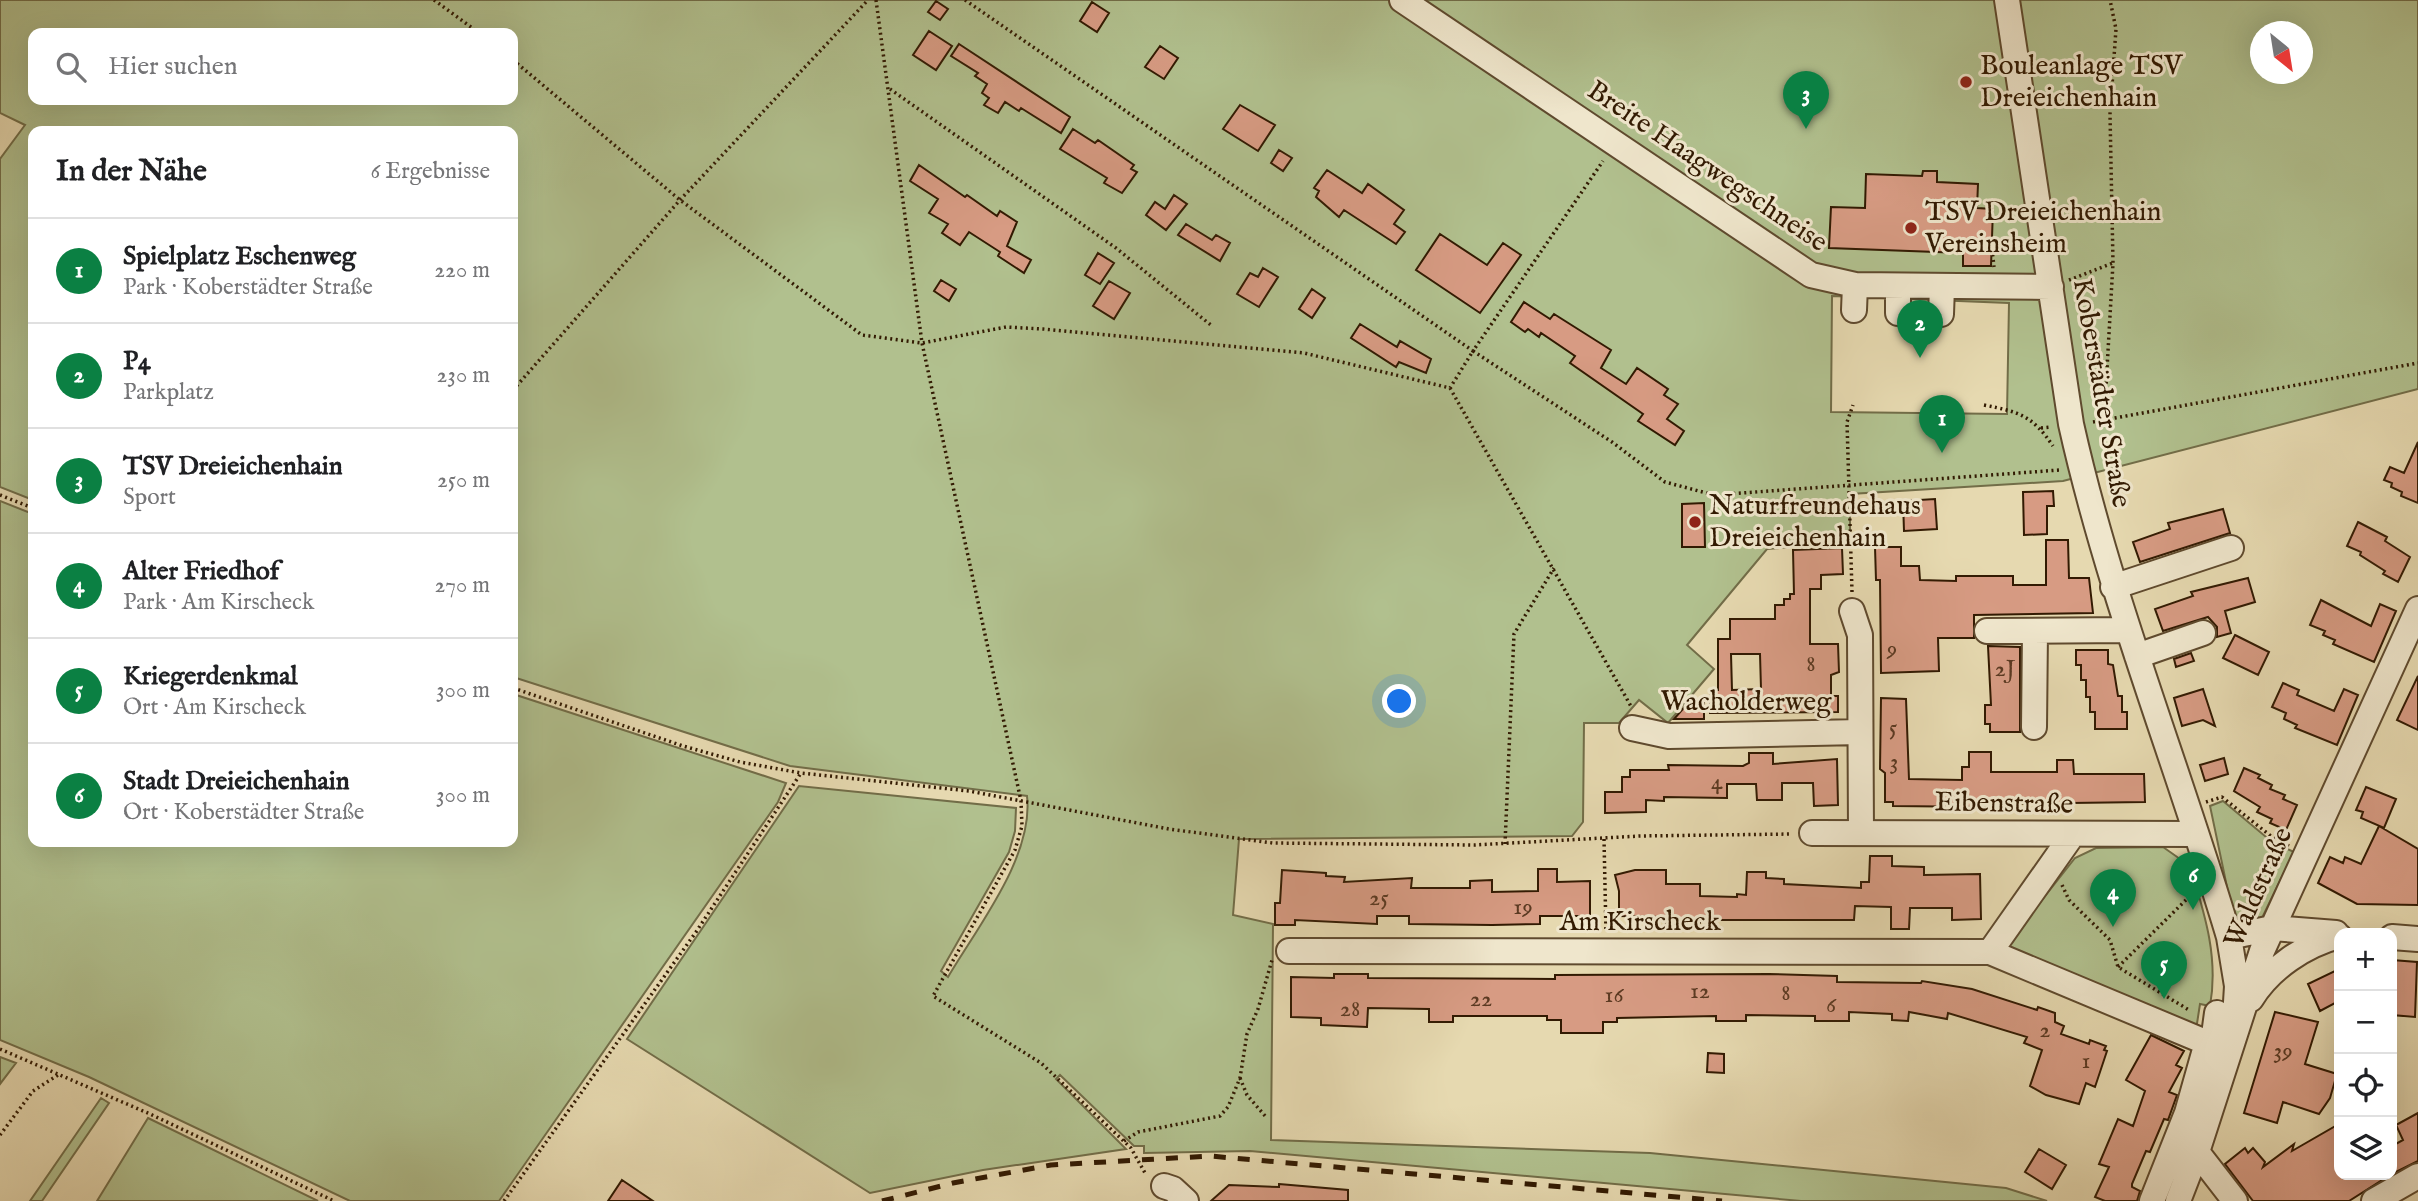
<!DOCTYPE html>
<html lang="de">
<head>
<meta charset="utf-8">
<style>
	:root { --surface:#fff; --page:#f2f2f2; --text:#202124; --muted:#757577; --line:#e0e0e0; --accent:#0b8043 }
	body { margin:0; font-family:"IM FELL English",serif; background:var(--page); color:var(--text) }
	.controls { position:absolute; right:21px; bottom:21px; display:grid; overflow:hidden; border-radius:14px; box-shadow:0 7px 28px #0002 }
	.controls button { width:63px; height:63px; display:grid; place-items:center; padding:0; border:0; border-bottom:2px solid var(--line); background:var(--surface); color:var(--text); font:35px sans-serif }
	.compass { position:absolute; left:2250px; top:21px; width:63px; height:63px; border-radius:50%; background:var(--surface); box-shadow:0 7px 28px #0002; rotate:150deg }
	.you { position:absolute; left:1400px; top:702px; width:24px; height:24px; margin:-18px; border:5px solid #fff; border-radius:50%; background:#1a73e8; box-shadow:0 0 0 10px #1a73e833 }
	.badge { display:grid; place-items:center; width:46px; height:46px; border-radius:50%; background:var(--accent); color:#fff; font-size:23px; font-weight:700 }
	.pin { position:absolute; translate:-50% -58px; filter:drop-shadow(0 2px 4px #0008) }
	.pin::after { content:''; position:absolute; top:37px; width:24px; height:21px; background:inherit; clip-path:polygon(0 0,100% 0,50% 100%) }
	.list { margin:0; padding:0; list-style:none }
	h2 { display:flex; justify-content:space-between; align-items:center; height:91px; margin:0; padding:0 28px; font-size:30px }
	h2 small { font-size:23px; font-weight:400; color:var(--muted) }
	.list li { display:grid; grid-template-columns:46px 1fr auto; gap:21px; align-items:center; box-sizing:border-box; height:105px; padding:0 28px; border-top:2px solid var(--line) }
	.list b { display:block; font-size:26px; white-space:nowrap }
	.list p { margin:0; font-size:23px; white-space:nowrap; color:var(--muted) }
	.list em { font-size:23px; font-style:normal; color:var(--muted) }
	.icon { flex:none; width:38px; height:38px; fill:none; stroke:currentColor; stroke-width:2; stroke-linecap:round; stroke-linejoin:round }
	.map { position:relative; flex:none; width:2418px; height:1201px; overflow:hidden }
	.search { position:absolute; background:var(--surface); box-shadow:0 7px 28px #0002; left:28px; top:28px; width:490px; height:77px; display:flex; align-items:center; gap:18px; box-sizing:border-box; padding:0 24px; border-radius:14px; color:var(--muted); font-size:26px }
	.panel { position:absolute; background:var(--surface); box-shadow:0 7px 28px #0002; left:28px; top:126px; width:490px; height:721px; border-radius:14px }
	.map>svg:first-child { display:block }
</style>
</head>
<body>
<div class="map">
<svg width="2418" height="1201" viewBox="0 0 2418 1201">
	<rect width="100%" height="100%" fill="#e6d9b0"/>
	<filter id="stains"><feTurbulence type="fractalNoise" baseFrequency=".00286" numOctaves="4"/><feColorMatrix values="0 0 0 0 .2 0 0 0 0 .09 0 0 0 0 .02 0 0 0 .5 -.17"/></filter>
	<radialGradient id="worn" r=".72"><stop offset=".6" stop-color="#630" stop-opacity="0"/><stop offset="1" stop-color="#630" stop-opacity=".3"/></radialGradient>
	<path fill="#b1c08e" stroke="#726d48" stroke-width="2" fill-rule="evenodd" d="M0 0H2418V389L2063 481 1850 494V542L1767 549 1687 645 1714 669 1668 723 1639 700 1619 723H1584L1583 822 1572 836 1239 839 1233 915 1273 924 1271 1140 1650 1153 2006 1188 2047 1201H1801L1250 1151 1144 1153V1146H1134L1060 1075 1056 1079 1126 1149 983 1170 870 1193 627 1039 799 786 1016 808 1015 831 1009 852 941 971 948 977C978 926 1034 856 1027 796L790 766 513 677V131H33V500L0 487V159L25 125 0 113ZM2260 32H2302V74H2260ZM33 33H513V100H33ZM1832 296 2009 303 2007 414 1831 412Z
		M0 501 33 514V842H513V694L786 783 778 802 499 1201H350L89 1077 0 1040Z
		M2223 801 2272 842 2294 852 2261 920 2235 925 2210 806Z
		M2163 847 2190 866C2204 912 2219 957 2210 1006L2200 1004 2196 1030 2010 949 2009 942 2075 858 2096 848Z
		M0 1057 16 1063 0 1084Z
		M101 1098 109 1103 42 1201H30Z
		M148 1118 318 1201H97Z"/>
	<path fill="#d79b83" stroke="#321a02" stroke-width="2" fill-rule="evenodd" d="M936 1 948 9 940 20 928 12Z
		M1092 2 1109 13 1097 32 1080 21Z
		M929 31 952 46 936 70 913 55Z
		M959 44 1070 117 1061 133 1021 108 1019 111 1005 102 998 113 984 105 989 98 982 93 987 84 975 76 978 73 951 56Z
		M1160 46 1178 58 1164 79 1145 67Z
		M1240 105 1275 125 1258 151 1223 129Z
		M1073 129 1095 143 1098 140 1134 165 1131 169 1137 172 1122 193 1104 183 1107 178 1060 149Z
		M1279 150 1292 158 1283 171 1271 163Z
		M919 165 965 197 967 195 997 216 1000 211 1017 222 1007 246 1031 260 1024 273 998 256 1000 252 969 232 960 245 942 233 948 224 929 213 938 199 910 181Z
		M1327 170 1362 193 1368 184 1404 210 1394 224 1405 232 1396 244 1344 210 1339 217 1316 197 1319 191 1314 188Z
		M1923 171H1937V182L1978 184 1977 208 1993 209 1991 266H1963V253L1829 248 1831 207 1865 208 1866 174 1922 176Z
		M1174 195 1187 204 1166 230 1146 215 1155 202 1165 209Z
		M1186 224 1212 240 1216 235 1230 243 1220 261 1178 235Z
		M1440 234 1487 265 1503 243 1521 255 1480 313 1416 270Z
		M1098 253 1114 263 1100 284 1085 275Z
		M1263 268 1278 277 1259 307 1237 294 1250 273 1258 277Z
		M941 280 956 289 949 301 934 291Z
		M1109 281 1130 293 1114 319 1093 306Z
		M1312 289 1325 298 1312 318 1299 309Z
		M1524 302 1550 319 1554 314 1611 350 1601 368 1626 384 1637 368 1668 389 1664 395 1678 404 1667 419 1684 431 1675 445 1638 421 1643 414 1570 363 1575 356 1541 333 1539 337 1528 329 1525 332 1511 322Z
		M1360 324 1397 347 1400 341 1431 359 1426 373 1399 362 1396 367 1351 338Z
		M2418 442V503L2401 496 2402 492 2391 487 2392 483 2384 480 2390 467 2404 473Z
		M2053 491 2054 506H2047V534L2024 535 2023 492Z
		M1935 499 1937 529 1904 531 1903 501Z
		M1704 503 1705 547H1682V504Z
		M2223 509 2230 533 2140 562 2133 542 2170 529 2168 523Z
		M2358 522 2387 537 2385 541 2410 557 2398 582 2383 574 2385 571 2360 555 2361 552 2347 546Z
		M2046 540H2068L2069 578H2089L2093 613 1974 615V638H1938L1939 671 1881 673 1880 580H1876L1875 547H1901V566H1919L1920 580 1956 581V576H2013V585H2046Z
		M1842 548 1843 574 1821 575V589H1810V644H1838L1839 672 1831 675V696H1838V712L1710 713V690H1718V639H1730V619H1775V605H1784V599H1790V594H1794L1793 550ZM1731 654H1760L1761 689 1732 690Z
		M2248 578 2255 602 2225 611 2231 633 2217 637V627L2208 617 2163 631 2155 609 2193 596 2191 592Z
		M2321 600 2371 626 2380 604 2396 611 2374 662 2333 644 2335 640 2323 635 2325 631 2310 625Z
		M2235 635 2269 652 2258 675 2223 658Z
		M1988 646 2020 647V732H1990V724H1985V705H1991Z
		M2076 650H2108V664L2113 665 2118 696H2122V712H2127V729H2095V712H2090V697H2086V680H2081V665H2076Z
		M2191 653 2194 661 2176 667 2174 659Z
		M2418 676V730L2397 720Z
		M2283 683 2299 690 2297 695 2334 711 2344 689 2358 695 2337 745 2295 728 2297 725 2284 719 2286 713 2272 707Z
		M2203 689 2215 726 2203 720 2182 726 2174 698Z
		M1881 698 1906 699 1909 779 1962 780V767H1969V752H1991V772H2057V760H2073L2074 774H2144L2145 802 1988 804V807L1893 806V802H1885V773L1880 769Z
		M1688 703H1704V719H1674Z
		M1749 753H1773V764L1837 759 1838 805 1814 806 1813 783H1782V800H1757L1756 784H1727V798L1664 797V801L1646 800V812L1605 813V792H1622V777H1630V770H1669L1668 765 1743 766 1749 763Z
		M2224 758 2228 774 2205 781 2200 765Z
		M2244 768 2260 775 2258 778 2272 785 2270 789 2285 795 2283 799 2297 805 2286 830 2270 823 2272 819 2257 812 2260 807 2234 791Z
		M2366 787 2396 799 2384 828 2361 818 2363 812 2356 810Z
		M2379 826 2418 849V905L2357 904 2318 883 2330 857 2343 863 2345 857 2361 864Z
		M1870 856H1892V866L1924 867V875L1980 874 1981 919 1952 920V908H1910L1909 929H1891V907L1855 906 1854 920H1700V923L1666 924 1665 917 1619 916V891L1615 875 1635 870H1666V884H1700V896L1737 897V894L1746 895 1747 872H1766V878L1784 879V884L1861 888V882H1869Z
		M1538 869H1557V882L1590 881V916H1540V924L1492 925 1409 924V916H1377V924L1295 920V925H1275V903H1280L1282 870 1326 873V876L1345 877 1344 882 1412 878 1411 888H1470V881L1492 880V892L1538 891Z
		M2392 960 2417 962 2415 1017 2392 1015Z
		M2339 969V1001L2320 1011 2308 984Z
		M1334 974H1368V978L1555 979V975L1769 974 1837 976V982L1921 983 1922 981 1972 989 2037 1010 2038 1007 2055 1013V1022L2064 1026 2061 1034 2089 1044 2090 1040 2106 1046 2104 1050 2107 1051 2095 1087 2086 1083 2079 1104 2046 1095 2030 1086 2042 1050 2024 1043 2027 1037 1948 1013 1947 1019 1909 1012 1908 1021 1892 1020V1014L1849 1012V1021H1815V1016L1746 1015V1021H1716V1016L1617 1018V1022H1603V1033H1561V1020H1547V1016H1453V1022H1429V1009L1368 1008 1367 1027 1321 1025V1018L1291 1017V977L1334 978Z
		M2275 1012 2318 1022 2305 1064 2337 1074 2330 1098 2319 1114 2283 1102 2277 1123 2244 1113Z
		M2151 1035 2184 1051 2176 1065 2182 1068 2169 1092 2177 1095 2168 1120 2164 1119 2150 1152 2146 1151 2132 1184V1187L2140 1191 2137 1201H2105L2095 1197 2109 1167 2099 1164 2118 1119 2133 1126 2145 1091 2126 1080Z
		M1708 1053 1724 1054V1073L1707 1072Z
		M2418 1113V1161L2392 1174V1146L2403 1140 2396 1125Z
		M2339 1124V1175H2390L2349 1201H2253L2225 1164 2245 1148 2248 1153 2253 1148 2265 1162 2263 1167 2294 1144 2292 1151Z
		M2039 1149 2066 1165 2052 1189 2025 1172Z
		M622 1180 653 1201H608Z
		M1279 1184 1348 1190V1201H1211L1229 1185 1279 1187Z"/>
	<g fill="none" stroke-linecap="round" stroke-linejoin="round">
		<defs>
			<path id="minor" d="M1402 0 1811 275 1855 285 2051 287
				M2007 0 2071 424C2110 599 2178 765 2229 937L2237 986 2234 1035
				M1898 286V313
				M1854 310 1855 285
				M1941 314 1942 287
				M2113 587 2231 548
				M1852 611 1860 635 1861 832
				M1987 631 2128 630
				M2137 656 2203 633
				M2034 727 2035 631
				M1632 728 1669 736 1860 732
				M1812 833 2196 834
				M2229 937 2272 928 2336 933
				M2392 937 2418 939
				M1289 951 1990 952 2073 834
				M1990 952 2203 1041 2206 1046 2187 1113 2152 1201
				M2251 999C2270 968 2305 945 2339 936
				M2207 1051 2214 1035 2217 1013
				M2197 1152 2235 1201
				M1164 1186 1173 1189 1186 1201
				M2178 1201 2197 1152 2262 951 2418 609
				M2374 1201 2418 1176"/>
		</defs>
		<use href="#minor" stroke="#5f4a2e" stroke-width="28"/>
		<path stroke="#321a02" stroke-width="3.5" stroke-dasharray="2 3.5" stroke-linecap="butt" d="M434 0 479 33
			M876 0 922 343 1021 801 1022 826 1015 850 933 996 1041 1063 1131 1148 1145 1173
			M965 0 1473 351 1603 161
			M513 60 680 200 862 335 922 343 1006 327 1043 329 1304 353 1450 388 1473 351 1612 442 1665 482 1714 495 2060 470
			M890 89 1116 248 1212 326
			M1992 249 1994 267
			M2069 280 2113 263
			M1450 388 1632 708
			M513 390 680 200 868 0
			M1984 405C2019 412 2032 415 2053 446
			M2093 422 2418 363
			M2104 422 2113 263 2110 114 2116 29 2110 0
			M2041 428 2051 427
			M0 495 33 508
			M1852 592 1847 422 1853 405
			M513 688 683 746 740 762 801 773 969 791 1169 829 1273 843 1474 845 1640 836 1791 834
			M2206 802 2222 797 2272 837 2289 846
			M1604 839 1606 932
			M1505 844 1514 634 1554 568
			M2062 885 2069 900 2110 940 2118 967 2189 1010V1012
			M2118 967 2194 892
			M0 1049 150 1114 334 1201
			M1240 1078 1247 1095 1266 1117
			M0 1135 33 1091 58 1075
			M1124 1141 1138 1132 1220 1116 1228 1107 1240 1078 1247 1034 1258 1009 1272 960
			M504 1201 696 932 801 773"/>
		<use href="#minor" stroke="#efe6cc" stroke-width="24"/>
		<path stroke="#321a02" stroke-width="5" stroke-dasharray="12 12" stroke-linecap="butt" d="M882 1201 953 1183 1051 1165 1210 1156 1722 1201"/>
	</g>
	<g fill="#8f2418" stroke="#efe6cc" stroke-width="2.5">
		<circle cx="1966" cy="82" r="7"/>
		<circle cx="1911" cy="228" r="7"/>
		<circle cx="1695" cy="522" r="7"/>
	</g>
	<g text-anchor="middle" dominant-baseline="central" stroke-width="6" stroke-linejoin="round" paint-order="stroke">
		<g font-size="24" fill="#5b3a22">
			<text x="1892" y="649">9</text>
			<text x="1811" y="664">8</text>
			<text x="2005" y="669">2J</text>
			<text x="1893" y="728">5</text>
			<text x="1894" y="762">3</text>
			<text x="1717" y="782">4</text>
			<text x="1379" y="898">25</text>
			<text x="1523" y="907">19</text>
			<text x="1700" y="991">12</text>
			<text x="1786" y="993">8</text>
			<text x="1614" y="995">16</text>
			<text x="1481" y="999">22</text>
			<text x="1831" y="1005">6</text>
			<text x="1350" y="1009">28</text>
			<text x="2045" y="1030">2</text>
			<text x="2283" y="1051">39</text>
			<text x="2086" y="1061">1</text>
		</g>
		<g font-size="28" fill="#321a02" stroke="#efe6cc" text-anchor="start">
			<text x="1980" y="66">Bouleanlage TSV<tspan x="1980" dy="32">Dreieichenhain</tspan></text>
			<text x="1925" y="212">TSV Dreieichenhain<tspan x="1925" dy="32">Vereinsheim</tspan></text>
			<text x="1709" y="506">Naturfreundehaus<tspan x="1709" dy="32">Dreieichenhain</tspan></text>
		</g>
		<g font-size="28" fill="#321a02" stroke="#efe6cc">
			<text transform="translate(1707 167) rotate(34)">Breite Haagwegschneise</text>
			<text transform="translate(2101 393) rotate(80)">Koberstädter Straße</text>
			<text x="1746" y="702">Wacholderweg</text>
			<text transform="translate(2004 804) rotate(1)">Eibenstraße</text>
			<text transform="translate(2259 888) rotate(-66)">Waldstraße</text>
			<text x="1640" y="922">Am Kirscheck</text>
		</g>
	</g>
	<rect width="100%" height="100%" filter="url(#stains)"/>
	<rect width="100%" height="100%" fill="url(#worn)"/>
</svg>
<div class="controls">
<button>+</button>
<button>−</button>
<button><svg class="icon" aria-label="locate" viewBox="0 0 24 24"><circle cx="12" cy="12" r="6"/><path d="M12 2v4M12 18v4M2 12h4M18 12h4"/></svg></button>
<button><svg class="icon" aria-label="layers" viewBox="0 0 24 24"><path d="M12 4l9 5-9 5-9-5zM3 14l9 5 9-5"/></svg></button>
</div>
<svg class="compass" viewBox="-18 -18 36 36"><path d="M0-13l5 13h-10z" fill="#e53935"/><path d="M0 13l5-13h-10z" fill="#757577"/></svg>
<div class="you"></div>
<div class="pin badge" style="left:1942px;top:453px">1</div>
<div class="pin badge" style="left:1920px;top:358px">2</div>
<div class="pin badge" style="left:1806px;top:129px">3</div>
<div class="pin badge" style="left:2113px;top:927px">4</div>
<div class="pin badge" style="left:2164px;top:999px">5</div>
<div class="pin badge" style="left:2193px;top:910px">6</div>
<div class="search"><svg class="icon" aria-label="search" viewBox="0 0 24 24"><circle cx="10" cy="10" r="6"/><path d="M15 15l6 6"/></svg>Hier suchen</div>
<section class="panel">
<h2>In der Nähe<small>6 Ergebnisse</small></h2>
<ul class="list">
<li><span class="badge">1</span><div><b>Spielplatz Eschenweg</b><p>Park · Koberstädter Straße</p></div><em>220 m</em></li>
<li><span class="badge">2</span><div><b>P4</b><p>Parkplatz</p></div><em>230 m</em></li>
<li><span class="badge">3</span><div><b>TSV Dreieichenhain</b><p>Sport</p></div><em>250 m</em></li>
<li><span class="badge">4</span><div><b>Alter Friedhof</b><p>Park · Am Kirscheck</p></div><em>270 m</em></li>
<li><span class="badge">5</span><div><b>Kriegerdenkmal</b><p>Ort · Am Kirscheck</p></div><em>300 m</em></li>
<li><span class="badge">6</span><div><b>Stadt Dreieichenhain</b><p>Ort · Koberstädter Straße</p></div><em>300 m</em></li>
</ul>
</section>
</div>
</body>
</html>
